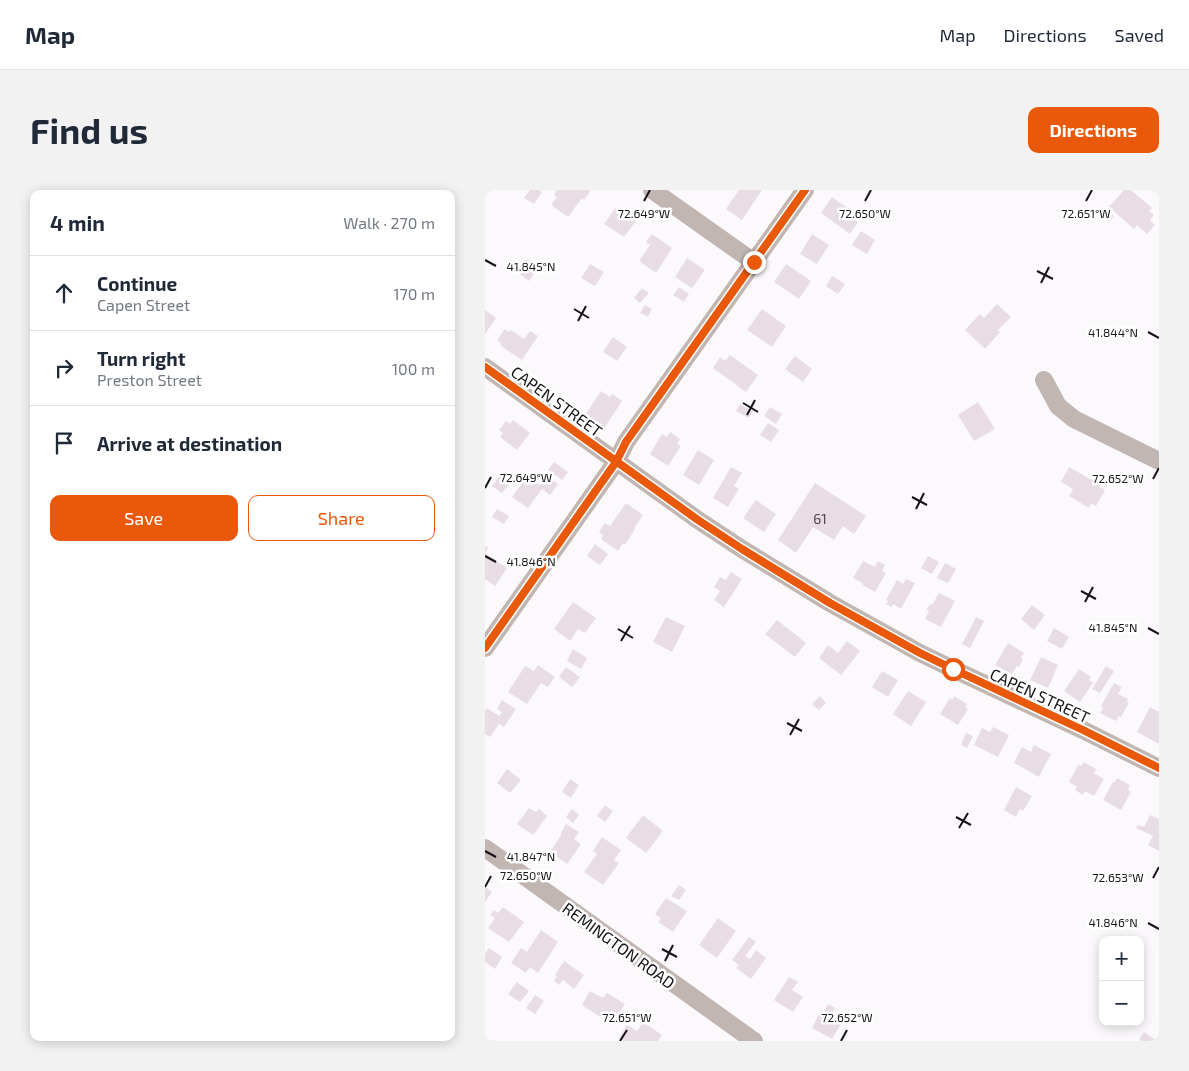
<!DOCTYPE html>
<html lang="en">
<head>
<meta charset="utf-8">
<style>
	:root { --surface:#fff; --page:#f2f2f3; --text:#1f2937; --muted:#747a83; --line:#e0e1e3; --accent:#ea580c }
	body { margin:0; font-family:"Exo 2",sans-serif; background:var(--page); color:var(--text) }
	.controls { position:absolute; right:15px; bottom:15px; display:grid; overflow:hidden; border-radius:10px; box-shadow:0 2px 12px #0003 }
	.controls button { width:45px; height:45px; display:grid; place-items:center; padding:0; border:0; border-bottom:1px solid var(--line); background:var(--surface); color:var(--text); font:25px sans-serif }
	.stop { position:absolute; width:15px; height:15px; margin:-11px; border:4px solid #ea580c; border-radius:50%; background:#fff }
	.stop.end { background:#ea580c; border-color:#fff; box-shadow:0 1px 5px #0008 }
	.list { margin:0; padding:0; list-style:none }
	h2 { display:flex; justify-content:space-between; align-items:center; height:65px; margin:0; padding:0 20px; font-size:21px }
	h2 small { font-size:16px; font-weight:400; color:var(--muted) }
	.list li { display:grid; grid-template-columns:32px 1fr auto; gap:15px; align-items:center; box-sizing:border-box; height:75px; padding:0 20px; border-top:1px solid var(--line) }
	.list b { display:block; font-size:19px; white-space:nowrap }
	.list p { margin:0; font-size:16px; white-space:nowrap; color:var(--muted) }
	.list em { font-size:16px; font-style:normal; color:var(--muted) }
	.actions { display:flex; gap:10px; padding:15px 20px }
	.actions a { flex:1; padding:11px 0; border:1px solid var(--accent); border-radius:10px; text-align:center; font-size:18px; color:var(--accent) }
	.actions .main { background:var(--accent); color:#fff }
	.icon { flex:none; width:28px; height:28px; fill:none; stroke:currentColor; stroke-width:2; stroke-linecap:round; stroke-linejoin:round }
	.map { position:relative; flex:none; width:674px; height:851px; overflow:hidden; border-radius:10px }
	header { display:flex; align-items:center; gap:30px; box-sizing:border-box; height:70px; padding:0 25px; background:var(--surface); border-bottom:1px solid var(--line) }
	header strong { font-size:24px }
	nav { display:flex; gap:28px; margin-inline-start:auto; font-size:18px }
	.intro { display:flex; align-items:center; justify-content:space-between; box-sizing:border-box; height:120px; padding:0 30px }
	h1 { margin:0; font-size:35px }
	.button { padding:12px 22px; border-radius:10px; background:var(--accent); color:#fff; font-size:18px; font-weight:700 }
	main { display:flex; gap:30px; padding:0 30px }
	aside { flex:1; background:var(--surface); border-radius:10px; box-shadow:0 2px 12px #0003 }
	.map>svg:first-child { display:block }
</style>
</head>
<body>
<header>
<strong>Map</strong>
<nav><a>Map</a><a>Directions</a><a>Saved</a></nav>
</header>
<div class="intro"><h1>Find us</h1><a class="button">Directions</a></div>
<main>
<aside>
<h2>4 min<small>Walk · 270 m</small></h2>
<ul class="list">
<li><svg class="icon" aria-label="ahead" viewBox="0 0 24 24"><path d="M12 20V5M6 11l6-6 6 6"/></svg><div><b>Continue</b><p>Capen Street</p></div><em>170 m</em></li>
<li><svg class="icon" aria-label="right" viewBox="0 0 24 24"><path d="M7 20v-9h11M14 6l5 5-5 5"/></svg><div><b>Turn right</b><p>Preston Street</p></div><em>100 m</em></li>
<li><svg class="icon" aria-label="arrive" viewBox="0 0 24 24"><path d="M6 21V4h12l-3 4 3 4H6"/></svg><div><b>Arrive at destination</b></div></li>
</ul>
<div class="actions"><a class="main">Save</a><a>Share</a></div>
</aside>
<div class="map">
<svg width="674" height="851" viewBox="0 0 674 851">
	<rect width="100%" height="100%" fill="#fcf9fd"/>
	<path fill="#e9dde5" d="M45 0H54L57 2 49 14 39 8Z
		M72 0H106L99 10 97 8 83 27 66 15 72 7 69 5Z
		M254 0H277L257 30 241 19Z
		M639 0H646L667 18 664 21 669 25 665 30 670 35 662 44 652 35 649 39 624 17Z
		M347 7 368 22 365 26 373 32 365 44 336 23Z
		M131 17 151 31 139 47 119 34Z
		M624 22 629 26 624 32 619 28Z
		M376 41 390 50 382 64 367 55Z
		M167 44 187 58 171 83 154 71 165 55 161 52Z
		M327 44 344 55 332 74 315 64Z
		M202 68 220 80 207 98 190 87Z
		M42 69 53 78 44 91 32 82Z
		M105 74 119 82 110 96 96 88Z
		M301 74 326 91 314 109 289 92Z
		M347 86 360 94 353 104 341 96Z
		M194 97 204 104 199 112 188 105Z
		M157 98 164 103 155 113 149 108Z
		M512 114 526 127 513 140 515 142 500 159 480 140 495 124 499 128Z
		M160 115 167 119 163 127 155 123Z
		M277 119 301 136 287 157 262 140Z
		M0 120 11 128 0 144Z
		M20 139 24 142 26 140 39 149 45 141 53 146 37 170 16 156V153L12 150Z
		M128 147 142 157 132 171 118 162Z
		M245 165 273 185 261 202 228 178 235 167 240 171Z
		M310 166 327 179 318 192 300 179Z
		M116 201 125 207 127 204 137 211 120 237 101 224Z
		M493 212 510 239 489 251 473 225Z
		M255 214 268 222 263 228 251 221Z
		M285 217 297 224 291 234 279 226Z
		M28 230 45 243 32 260 15 247 18 243 14 240 21 231 25 234Z
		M283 233 294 240 286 252 275 245Z
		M185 242 195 249 192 254 196 256 183 276 165 264 177 244 182 247Z
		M213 260 229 270 214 295 198 285Z
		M69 272 83 282 77 290 63 280Z
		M246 277 257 283 249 296 254 299 243 317 228 308Z
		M584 277 616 295 615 297 620 300 611 316 606 313 604 318 584 306 588 299 576 292Z
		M16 284 26 291 17 303 7 296Z
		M61 285 73 294 65 305 57 299 43 318 27 307 42 286 55 295Z
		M330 293 381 326 369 344 358 336 349 350 328 337 311 363 293 350Z
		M271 310 291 324 279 342 258 328Z
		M141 313 158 325 150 337V339L140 355 138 353 133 361 116 349 118 345 114 342 120 333 125 336Z
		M12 319 24 326 19 334 7 327Z
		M110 354 123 364 115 375 102 366Z
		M0 356 3 358 0 363 22 378 10 396 0 389Z
		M443 366 454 372 447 384 436 378Z
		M378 371 390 377 393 371 400 375 397 381 401 383 390 402 379 396 376 392 368 388Z
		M460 373 471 379 463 393 452 388Z
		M246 382 257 389 239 417 229 410 235 401 229 397 235 387 241 390Z
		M421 389 430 393 416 419 408 414 407 417 401 414 403 411 401 410 412 390 418 394Z
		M454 403 470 411 456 437 440 429 444 421 441 420 445 414 447 415Z
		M88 412 111 428 100 443 93 439 85 451 69 439Z
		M547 415 560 425 549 440 536 429Z
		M181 427 200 436 187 462 168 452Z
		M491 427 499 431 485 458 477 454Z
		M292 430 321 453 310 467 280 444Z
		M569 438 584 447 577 459 562 451Z
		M362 451 375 461 356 485 334 468 343 455 353 463Z
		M523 453 539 463 536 468 538 469 534 477 532 476 527 484 510 475Z
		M88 459 102 468 96 479 82 471Z
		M556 467 573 475 563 498 545 490Z
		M53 475 70 487 63 497 56 493 42 514 23 502 40 476 49 481Z
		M621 476 629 481 615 503 607 499Z
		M81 477 95 487 87 497 74 487Z
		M594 479 606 487 604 490 608 493 595 512 579 501Z
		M397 481 413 490 403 507 387 497Z
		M629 493 637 497 633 504 643 509 642 512 644 513 636 527 634 526 631 531 615 523 618 518 616 516Z
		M423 501 441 512 426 536 408 524Z
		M335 506 341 513 334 520 327 514Z
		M469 506 482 514 480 517 483 519 473 535 455 524 465 508 467 510Z
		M17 510 31 519 19 537 14 534 5 547 0 544V521L2 518 14 526 17 522 12 519Z
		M665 517 674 522V554L652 542Z
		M508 537 524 545 513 567 489 555 497 538 505 542Z
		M481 543 488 546 482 558 476 555Z
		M549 555 566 564 554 587 529 573 537 557 546 562Z
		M599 572 611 579 609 583 619 589 609 606 600 601 598 605 590 600 592 597 584 592 593 575 596 576Z
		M22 579 36 590 25 603 12 593Z
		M632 588 645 595 643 600 646 602 636 620 618 610 628 592 629 593Z
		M85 589 94 595 86 608 77 602Z
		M531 597 547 606 538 621 535 619 531 627 519 620Z
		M120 615 128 621 120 632 112 626Z
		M44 618 51 622 54 619 62 626 48 645 32 634Z
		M87 619 94 625 88 633 81 627Z
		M158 625 178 641 161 663 141 648Z
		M665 625 674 629V661L663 655 668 646 651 638 653 635 659 637Z
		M81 634 94 642 89 649 96 654 82 674 65 662 76 645V643Z
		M117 647 136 660 129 670 134 673 118 695 99 682 112 664 108 661Z
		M194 695 201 700 194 710 186 706Z
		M0 697 7 702 0 712Z
		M181 708 202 721 188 742 173 732 176 728 170 724Z
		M18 717 39 732 24 752 3 738 10 728 5 725 9 720 13 723Z
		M233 728 251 741 232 768 214 755Z
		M56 740 73 752 53 783 45 777 41 783 26 773 36 758 42 762Z
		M264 747 271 752 260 766 265 769 271 760 281 768 266 789 251 778 254 775 247 770Z
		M4 758 17 767 10 779 0 772V764Z
		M79 771 99 785 89 799 78 790 74 795 69 791 72 786 70 785Z
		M304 787 313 792 307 800 318 807 308 822 289 810Z
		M32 792 44 801 35 812 23 804Z
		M105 801 118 808 122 803 140 814 130 829 118 822 115 827 97 815Z
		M50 805 59 811 50 824 41 818Z
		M343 814 350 818 345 828 356 834 347 849 327 838 336 820 339 822Z
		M158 832 177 845 173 851H139L134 848 142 835 152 841Z
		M659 842 672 851H656L654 849Z"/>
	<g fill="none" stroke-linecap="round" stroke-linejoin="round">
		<path stroke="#c2b6b2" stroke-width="18" d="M167 0 269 72
			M0 177 213 330 257 359 345 413 435 463 468 479 598 540 674 578
			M559 190 573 216 589 229 674 271
			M0 458 131 272 141 252 320 0
			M0 658 269 851"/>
		<defs>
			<path id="cycleway" d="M0 177 213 330 257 359 345 413 435 463 468 479 598 540 674 578
				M0 458 131 272 141 252 320 0"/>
		</defs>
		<use href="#cycleway" stroke="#fff" stroke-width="11"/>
		<use href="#cycleway" stroke="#e8590c" stroke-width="8"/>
	</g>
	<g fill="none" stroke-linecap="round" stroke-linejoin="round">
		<path stroke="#ea580c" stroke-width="6" d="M269 72 140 252 131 272C172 301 214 331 256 359 324 403 396 443 468 479"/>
	</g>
	<path fill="none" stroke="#171218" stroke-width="2" d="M159 11 165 0M380 11 386 0M601 11 607 0M0 70 11 76M552 81 568 89M556 93 564 77M89 119 104 128M93 131 101 116M663 142 674 148M258 213 273 222M262 225 270 210M668 289 674 278M0 298 6 287M427 307 442 315M431 319 439 303M0 366 11 372M596 401 611 409M600 412 608 397M663 438 674 444M133 439 148 448M136 451 145 436M302 533 317 541M305 545 314 529M471 627 486 635M474 638 483 623M0 661 11 667M668 688 674 677M0 697 6 686M663 733 674 739M177 759 192 767M180 771 188 755M135 851 142 840M356 851 362 840"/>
	<g text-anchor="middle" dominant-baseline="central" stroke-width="5" stroke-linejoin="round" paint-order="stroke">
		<g font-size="14" fill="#4c454b">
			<text x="335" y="328">61</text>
		</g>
		<g font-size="16" fill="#171218" stroke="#fff">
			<text transform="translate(72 211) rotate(36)">CAPEN STREET</text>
			<text transform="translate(555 505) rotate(25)">CAPEN STREET</text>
			<text transform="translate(134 755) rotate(36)">REMINGTON ROAD</text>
		</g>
	</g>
	<g font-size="12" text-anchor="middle" fill="#171218" stroke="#fff" stroke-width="5" stroke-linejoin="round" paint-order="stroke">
		<text x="159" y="28">72.649°W</text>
		<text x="380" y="28">72.650°W</text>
		<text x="601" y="28">72.651°W</text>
		<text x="46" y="81">41.845°N</text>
		<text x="628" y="147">41.844°N</text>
		<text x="41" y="292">72.649°W</text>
		<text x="633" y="293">72.652°W</text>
		<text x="46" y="376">41.846°N</text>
		<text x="628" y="442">41.845°N</text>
		<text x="46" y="671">41.847°N</text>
		<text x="41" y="690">72.650°W</text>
		<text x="633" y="692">72.653°W</text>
		<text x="628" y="737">41.846°N</text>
		<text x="142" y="832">72.651°W</text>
		<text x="362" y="832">72.652°W</text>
	</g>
</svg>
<div class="controls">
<button>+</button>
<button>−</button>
</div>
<div class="stop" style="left:468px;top:479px"></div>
<div class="stop end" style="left:269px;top:72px"></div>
</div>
</main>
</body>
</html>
